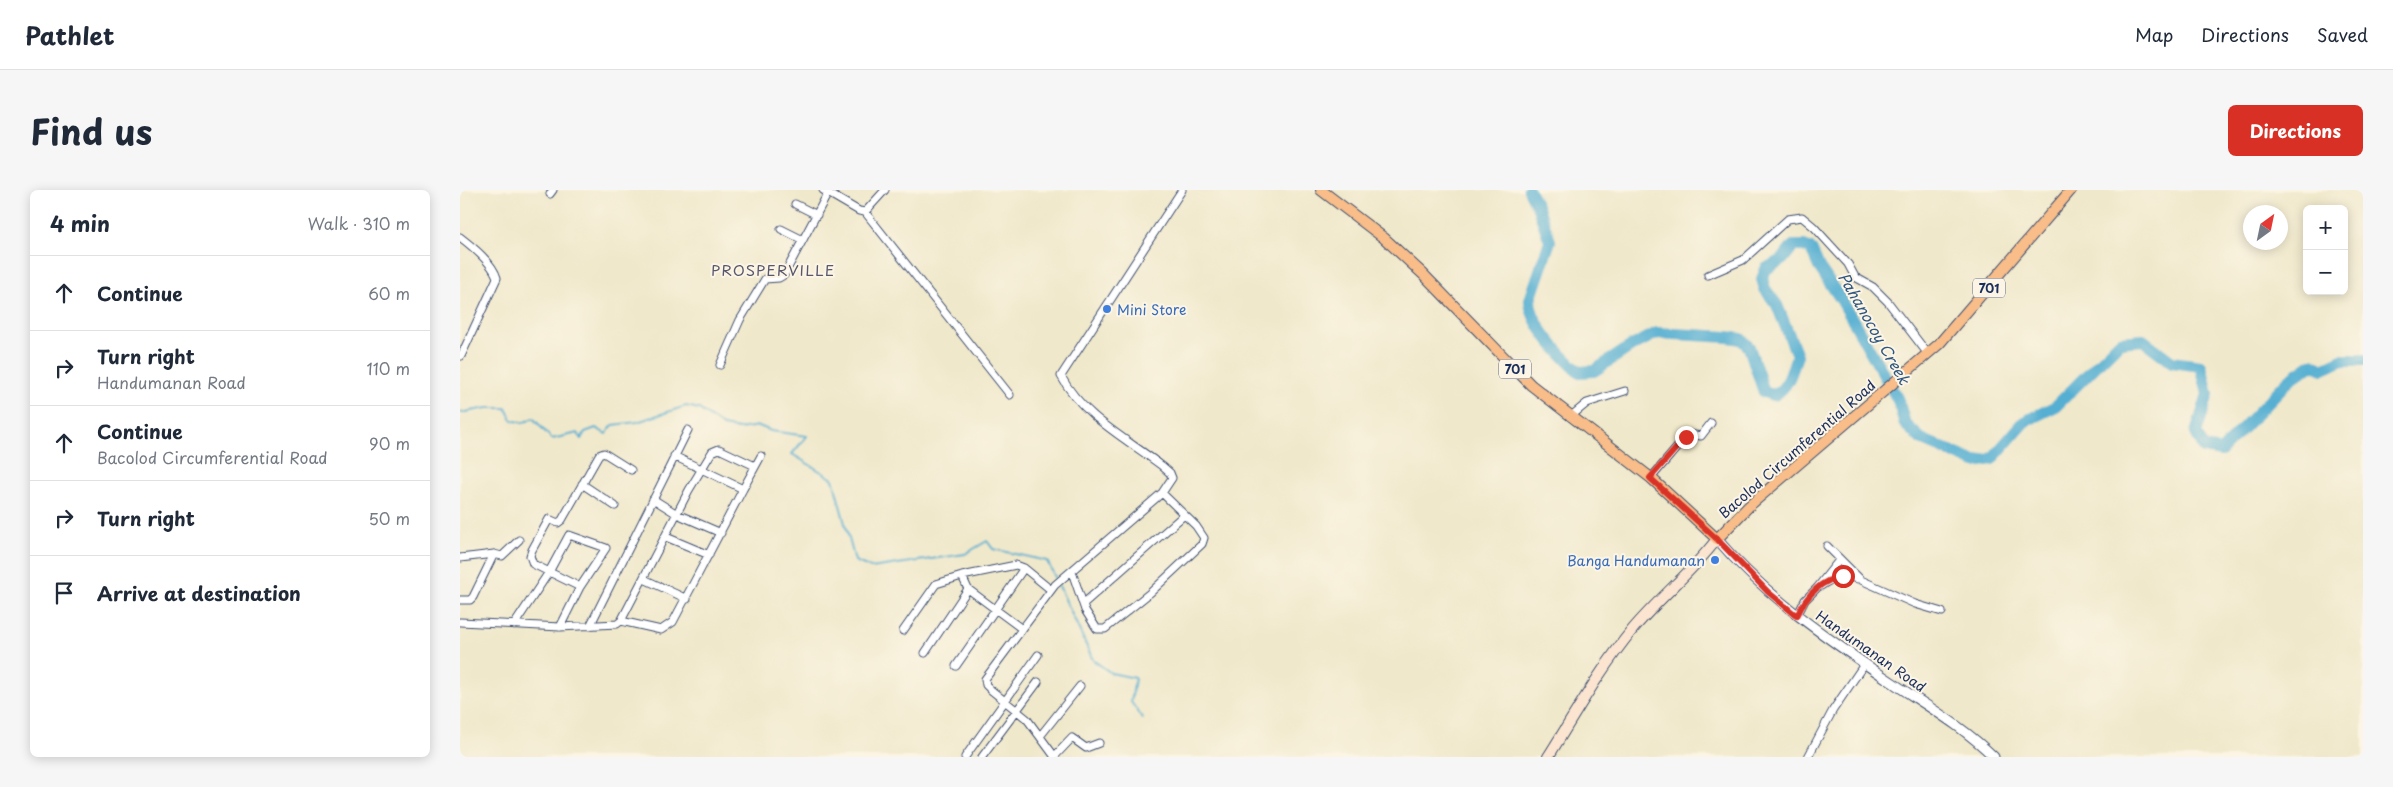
<!DOCTYPE html>
<html lang="en">
<head>
<meta charset="utf-8">
<style>
	:root { --surface:#fff; --page:#f6f6f7; --text:#1f2937; --muted:#747a83; --line:#e0e1e3; --accent:#d93025 }
	body { margin:0; font-family:"Playpen Sans",sans-serif; background:var(--page); color:var(--text) }
	.controls { position:absolute; right:15px; top:15px; display:grid; overflow:hidden; border-radius:8px; box-shadow:0 2px 12px #0003 }
	.controls button { width:45px; height:45px; display:grid; place-items:center; padding:0; border:0; border-bottom:1px solid var(--line); background:var(--surface); color:var(--text); font:25px sans-serif }
	.compass { position:absolute; left:1783px; top:15px; width:45px; height:45px; border-radius:50%; background:var(--surface); box-shadow:0 2px 12px #0003; rotate:33deg }
	.stop { position:absolute; width:15px; height:15px; margin:-11px; border:4px solid #d93025; border-radius:50%; background:#fff }
	.stop.end { background:#d93025; border-color:#fff; box-shadow:0 1px 5px #0008 }
	.list { margin:0; padding:0; list-style:none }
	h2 { display:flex; justify-content:space-between; align-items:center; height:65px; margin:0; padding:0 20px; font-size:21px }
	h2 small { font-size:16px; font-weight:400; color:var(--muted) }
	.list li { display:grid; grid-template-columns:32px 1fr auto; gap:15px; align-items:center; box-sizing:border-box; height:75px; padding:0 20px; border-top:1px solid var(--line) }
	.list b { display:block; font-size:19px; white-space:nowrap }
	.list p { margin:0; font-size:16px; white-space:nowrap; color:var(--muted) }
	.list em { font-size:16px; font-style:normal; color:var(--muted) }
	.icon { flex:none; width:28px; height:28px; fill:none; stroke:currentColor; stroke-width:2; stroke-linecap:round; stroke-linejoin:round }
	.map { position:relative; flex:none; width:1903px; height:567px; overflow:hidden; border-radius:8px }
	header { display:flex; align-items:center; gap:30px; box-sizing:border-box; height:70px; padding:0 25px; background:var(--surface); border-bottom:1px solid var(--line) }
	header strong { font-size:24px }
	nav { display:flex; gap:28px; margin-inline-start:auto; font-size:18px }
	.intro { display:flex; align-items:center; justify-content:space-between; box-sizing:border-box; height:120px; padding:0 30px }
	h1 { margin:0; font-size:35px }
	.button { padding:12px 22px; border-radius:8px; background:var(--accent); color:#fff; font-size:18px; font-weight:700 }
	main { display:flex; gap:30px; padding:0 30px }
	aside { flex:1; background:var(--surface); border-radius:8px; box-shadow:0 2px 12px #0003 }
	.map>svg:first-child { display:block }
</style>
</head>
<body>
<header>
<strong>Pathlet</strong>
<nav><a>Map</a><a>Directions</a><a>Saved</a></nav>
</header>
<div class="intro"><h1>Find us</h1><a class="button">Directions</a></div>
<main>
<aside>
<h2>4 min<small>Walk · 310 m</small></h2>
<ul class="list">
<li><svg class="icon" aria-label="ahead" viewBox="0 0 24 24"><path d="M12 20V5M6 11l6-6 6 6"/></svg><div><b>Continue</b></div><em>60 m</em></li>
<li><svg class="icon" aria-label="right" viewBox="0 0 24 24"><path d="M7 20v-9h11M14 6l5 5-5 5"/></svg><div><b>Turn right</b><p>Handumanan Road</p></div><em>110 m</em></li>
<li><svg class="icon" aria-label="ahead" viewBox="0 0 24 24"><path d="M12 20V5M6 11l6-6 6 6"/></svg><div><b>Continue</b><p>Bacolod Circumferential Road</p></div><em>90 m</em></li>
<li><svg class="icon" aria-label="right" viewBox="0 0 24 24"><path d="M7 20v-9h11M14 6l5 5-5 5"/></svg><div><b>Turn right</b></div><em>50 m</em></li>
<li><svg class="icon" aria-label="arrive" viewBox="0 0 24 24"><path d="M6 21V4h12l-3 4 3 4H6"/></svg><div><b>Arrive at destination</b></div></li>
</ul>
</aside>
<div class="map">
<svg width="1903" height="567" viewBox="0 0 1903 567">
	<rect width="100%" height="100%" fill="#fcf5e5"/>
	<filter id="ink" filterUnits="userSpaceOnUse"><feTurbulence type="fractalNoise" baseFrequency=".02" numOctaves="2"/><feDisplacementMap in="SourceGraphic" scale="10" xChannelSelector="R" yChannelSelector="G"/><feConvolveMatrix kernelMatrix="1 2 1 2 8 2 1 2 1" color-interpolation-filters="sRGB"/></filter>
	<filter id="wash" filterUnits="userSpaceOnUse"><feTurbulence type="fractalNoise" baseFrequency=".0096" numOctaves="4" result="noise"/><feDisplacementMap in="SourceGraphic" scale="20" xChannelSelector="R" yChannelSelector="G"/><feGaussianBlur stdDeviation="1.12" result="paint"/><feColorMatrix in="noise" values="0 0 0 0 0 0 0 0 0 0 0 0 0 0 0 0 0 1.4 0 .05"/><feComposite in="paint" operator="in"/></filter>
	<g filter="url(#wash)">
		<rect width="100%" height="100%" fill="#f0e8ca"/>
		<g fill="none" stroke-linecap="round" stroke-linejoin="round">
			<path stroke="#55afd2" stroke-width="2" d="M0 223 27 218H46L52 230 63 233 73 228 92 249 118 243 121 249 125 242 136 238 146 244 153 235 177 232 226 216 239 219 263 236 279 239 299 236 311 241 347 246 332 264 373 289 395 371 411 378 505 364 527 351 533 359 587 371 597 391
				M599 396 633 470 651 483 675 488 671 512 683 529"/>
			<path stroke="#55afd2" stroke-width="12" d="M1069 0 1078 18 1090 51 1070 110C1071 136 1101 165 1119 182L1134 181 1170 157 1197 143 1268 147 1281 149 1289 157 1304 202 1314 205C1329 197 1332 181 1337 165L1317 115 1305 99 1302 89 1306 79 1323 69 1333 56H1344L1351 59 1359 77 1382 111 1438 210 1445 234 1461 249 1515 272 1532 269 1564 232 1596 216 1660 152 1683 150 1712 172 1741 176 1748 204 1736 243 1744 258 1761 261 1829 190 1852 174 1863 179 1882 170H1903"/>
		</g>
	</g>
	<g filter="url(#ink)">
		<g fill="none" stroke-linecap="round" stroke-linejoin="round">
			<defs>
				<path id="minor" d="M363 0 399 21 405 22 550 205
					M90 4 93 0
					M335 14 357 25
					M405 22 425 0
					M321 39 343 50
					M0 47C13 57 33 73 37 88L1 166
					M1248 85 1283 70 1328 29 1342 27 1354 37 1388 74 1395 87 1413 97 1428 112 1468 164
					M260 175 280 130 305 89 319 88 324 85 368 3
					M1110 227 1127 213 1165 201
					M1191 288 1226 247 1229 244 1241 246 1251 233
					M122 294 155 316
					M283 299 301 266
					M193 309 217 324 261 343
					M206 347 249 365
					M1367 356 1380 369
					M0 368 34 364 42 366 59 350
					M612 382 625 420 637 439H645L691 402 742 354 744 348 736 336 702 303
					M184 389 227 409
					M1361 396C1374 387 1383 385 1398 389
					M120 397 73 374 70 366 72 360 89 329 98 333 102 330 139 265 144 263 171 280
					M0 410H10L13 407 34 364
					M623 414 724 325
					M1337 426 1345 410 1357 398 1380 369 1401 390 1455 414 1482 422
					M161 431 201 440 213 432 283 299 214 266
					M0 432 100 437 157 434 161 431 229 300 252 262 259 259 295 276
					M54 435 89 382 109 345 146 358 120 397 100 437
					M130 436 228 240
					M562 439 508 399 502 386 556 375 564 378 591 400
					M443 441 476 394 502 386
					M465 463 508 399
					M496 476 564 378
					M581 545 620 496
					M505 567 578 465
					M522 567 578 492
					M594 567 612 548 626 558 639 553
					M595 567 567 529 531 500 526 495 525 489 595 395 702 303 712 288 710 283 702 276C667 249 622 226 601 186L722 0
					M1348 567 1373 520 1405 473"/>
				<path id="tertiary" d="M1257 349C1308 409 1371 451 1436 495 1469 517 1505 538 1534 567"/>
				<path id="secondary" d="M1088 567C1115 524 1141 478 1173 439 1200 407 1232 382 1257 349"/>
				<path id="primary" d="M861 0 924 48 963 84 1071 195 1191 288 1257 349 1289 316 1479 154 1611 0"/>
			</defs>
			<use href="#minor" stroke="#3b4b6e" stroke-width="9"/>
			<use href="#tertiary" stroke="#3b4b6e" stroke-width="11"/>
			<use href="#secondary" stroke="#3b4b6e" stroke-width="12"/>
			<use href="#primary" stroke="#3b4b6e" stroke-width="12"/>
			<use href="#minor" stroke="#fff" stroke-width="7"/>
			<use href="#tertiary" stroke="#fff" stroke-width="9"/>
			<use href="#secondary" stroke="#fce5d0" stroke-width="10"/>
			<use href="#primary" stroke="#f8bd89" stroke-width="10"/>
		</g>
	</g>
	<g fill="none" stroke-linecap="round" stroke-linejoin="round" filter="url(#ink)">
		<path stroke="#d93025" stroke-width="6" d="M1226 247 1190 288 1257 349 1308 402 1337 426C1346 406 1361 390 1383 386"/>
	</g>
	<g fill="#3f7fe0" stroke="#fcf5e5" stroke-width="2">
		<circle cx="647" cy="119" r="5"/>
		<circle cx="1255" cy="370" r="5"/>
	</g>
	<g text-anchor="middle" dominant-baseline="central" stroke-width="4" stroke-linejoin="round" paint-order="stroke">
		<g fill="#fcf5e5" stroke="#5e6a86" stroke-width="1">
			<rect x="1513" y="88.5" width="32" height="19" rx="4"/>
			<rect x="1039" y="169.5" width="32" height="19" rx="4"/>
		</g>
		<g font-size="12" font-weight="bold" fill="#1b2f5e">
			<text x="1529" y="98">701</text>
			<text x="1055" y="179">701</text>
		</g>
		<g font-size="14" fill="#366cbe" stroke="#fcf5e5" text-anchor="start">
			<text x="657" y="119">Mini Store</text>
			<text x="1245" y="370" text-anchor="end">Banga Handumanan</text>
		</g>
		<g font-size="14" fill="#1b2f5e" stroke="#fcf5e5">
			<text transform="translate(1337 259) rotate(-41)">Bacolod Circumferential Road</text>
			<text transform="translate(1411 461) rotate(35)">Handumanan Road</text>
		</g>
		<g font-size="15" letter-spacing="1" fill="#57586b" stroke="#fcf5e5">
			<text x="313" y="79">PROSPERVILLE</text>
		</g>
		<g font-size="15" font-style="italic" fill="#2c5581" stroke="#fcf5e5">
			<text transform="translate(1415 138) rotate(60)">Pahanocoy Creek</text>
		</g>
	</g>
</svg>
<div class="controls">
<button>+</button>
<button>−</button>
</div>
<svg class="compass" viewBox="-18 -18 36 36"><path d="M0-13l5 13h-10z" fill="#e53935"/><path d="M0 13l5-13h-10z" fill="#747a83"/></svg>
<div class="stop" style="left:1383px;top:386px"></div>
<div class="stop end" style="left:1226px;top:247px"></div>
</div>
</main>
</body>
</html>
